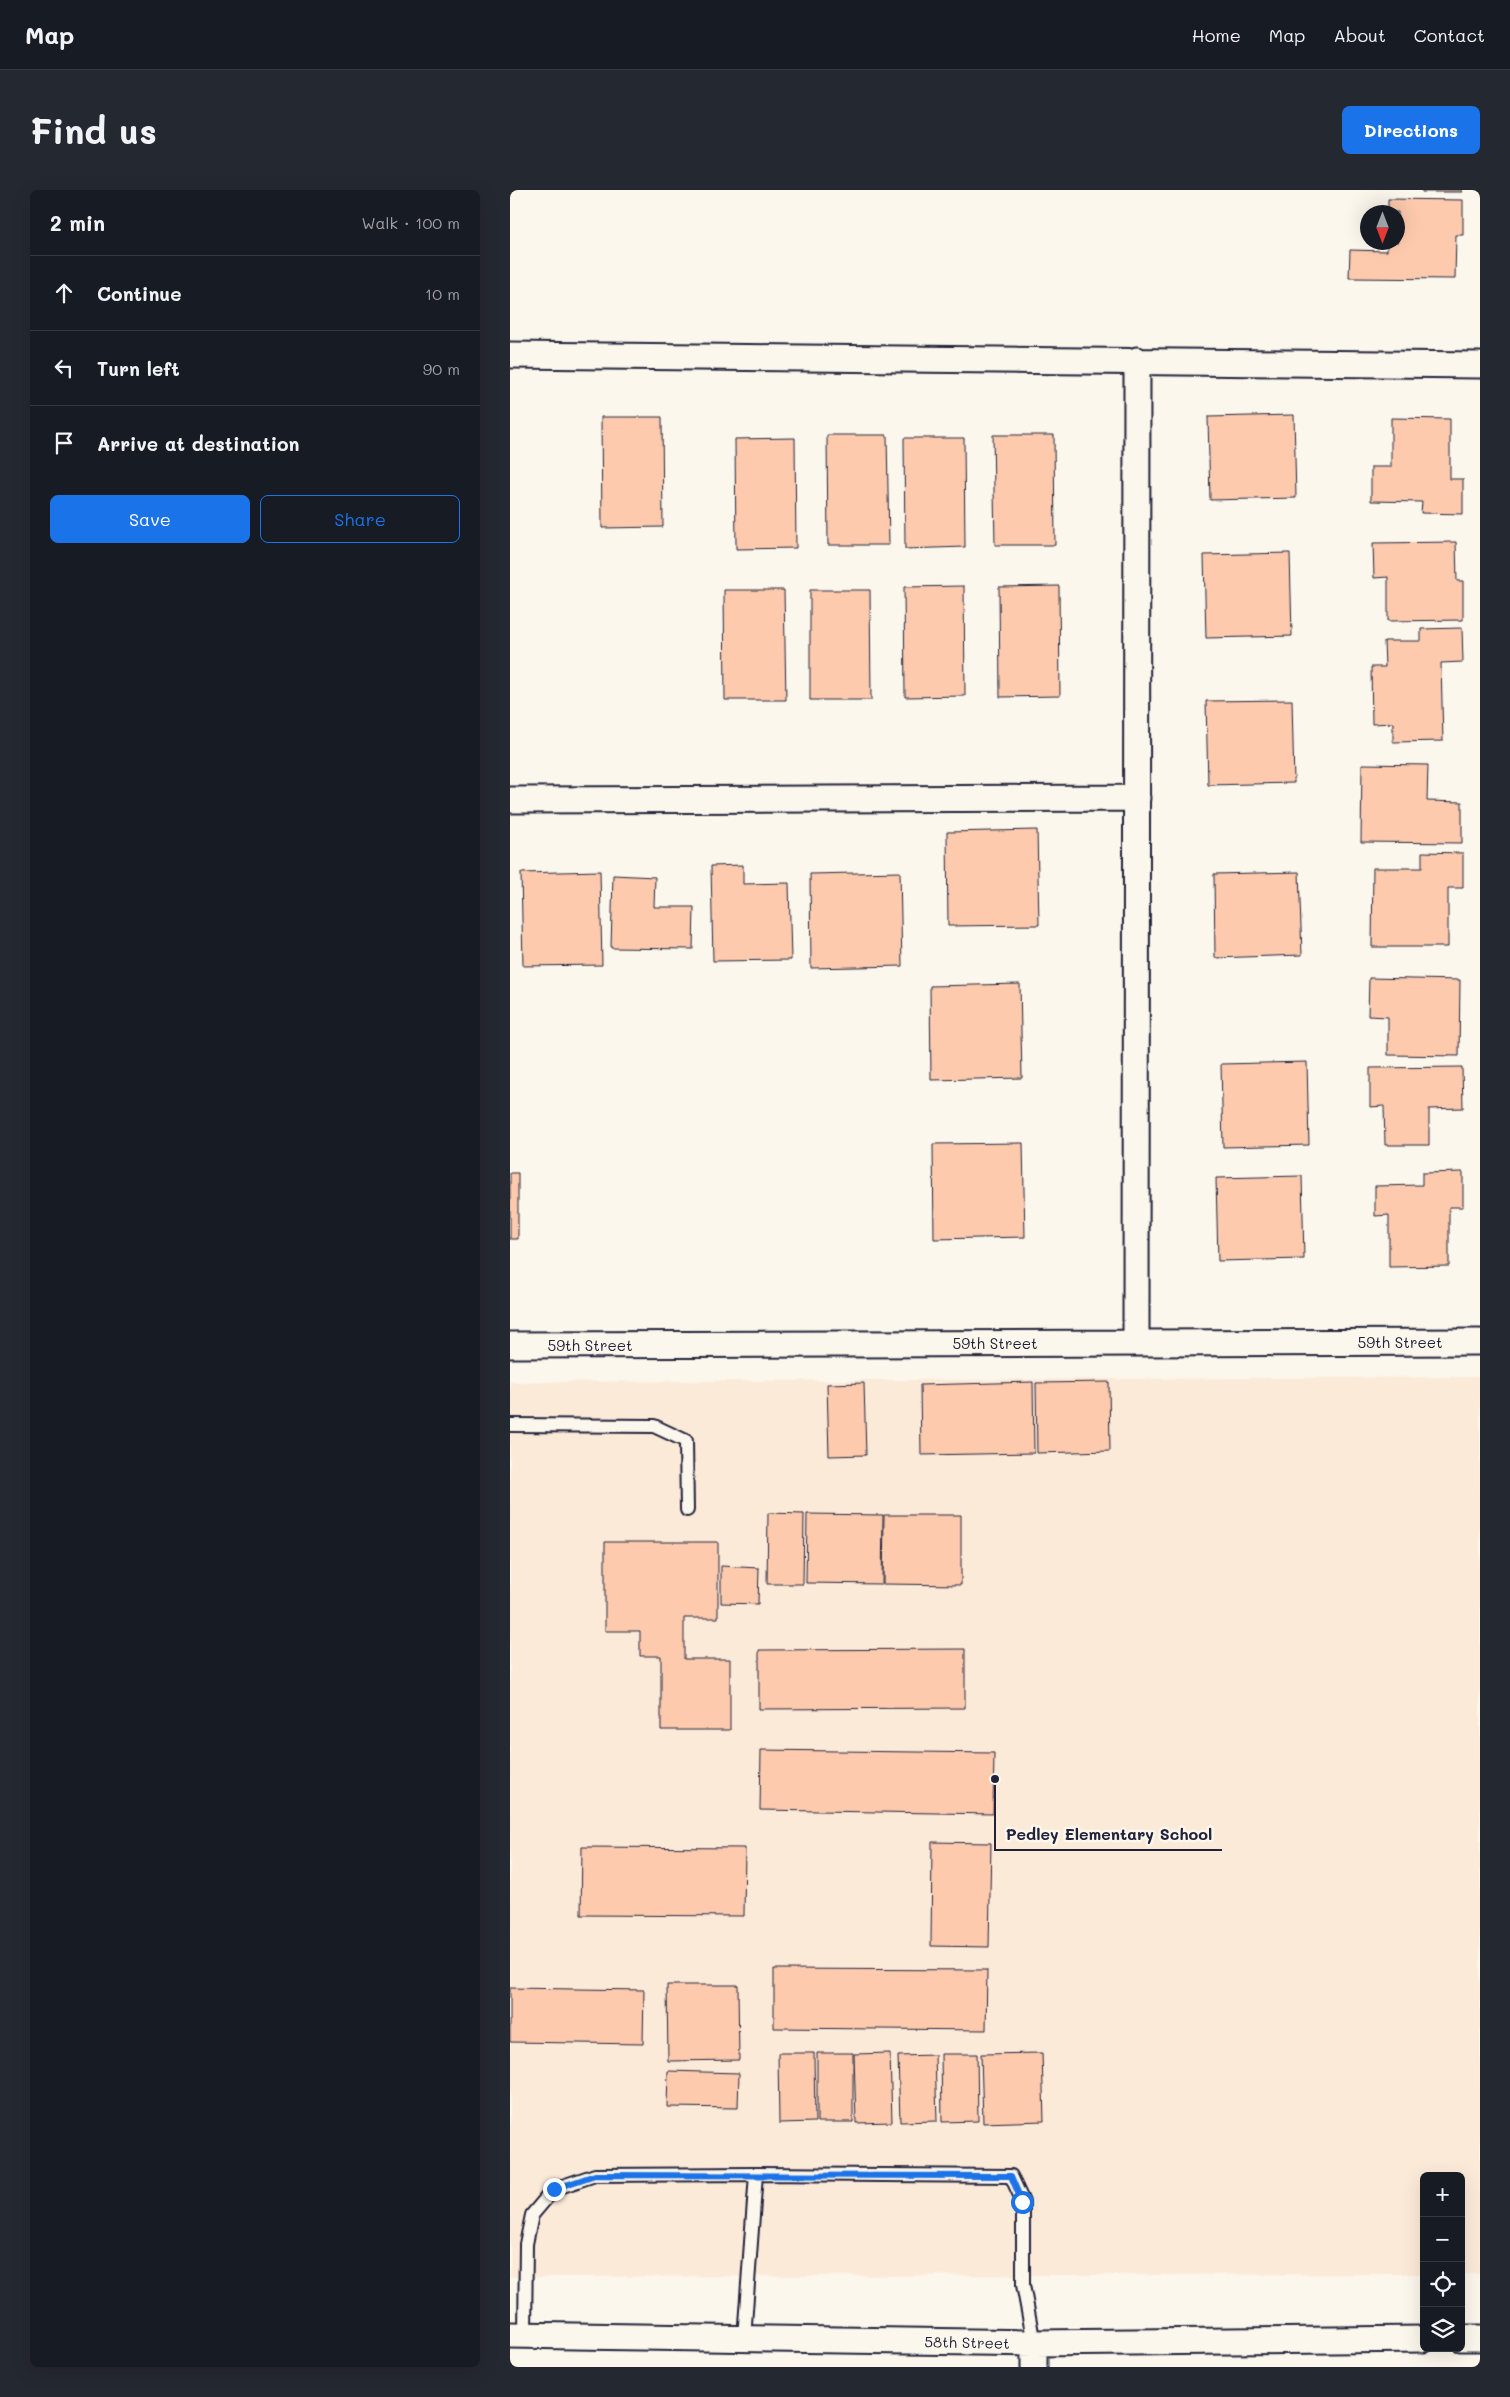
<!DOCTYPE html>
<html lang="en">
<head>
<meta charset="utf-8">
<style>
	:root { --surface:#171b24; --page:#242831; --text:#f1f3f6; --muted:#9ea1a6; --line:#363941; --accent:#1a73e8 }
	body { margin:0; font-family:Mali,sans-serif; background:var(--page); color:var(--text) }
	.controls { position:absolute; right:15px; bottom:15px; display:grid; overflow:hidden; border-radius:8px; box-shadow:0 5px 20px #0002 }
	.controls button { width:45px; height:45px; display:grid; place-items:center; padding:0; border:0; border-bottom:1px solid var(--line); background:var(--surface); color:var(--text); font:25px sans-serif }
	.compass { position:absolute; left:850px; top:15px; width:45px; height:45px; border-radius:50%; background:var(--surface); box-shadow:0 5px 20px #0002; rotate:180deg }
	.stop { position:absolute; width:15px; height:15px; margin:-11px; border:4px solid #1a73e8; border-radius:50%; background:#fff }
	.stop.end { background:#1a73e8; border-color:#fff; box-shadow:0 1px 5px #0008 }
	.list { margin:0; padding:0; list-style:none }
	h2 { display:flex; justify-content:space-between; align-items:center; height:65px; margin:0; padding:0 20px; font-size:21px }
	h2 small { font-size:16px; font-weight:400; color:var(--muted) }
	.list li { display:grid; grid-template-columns:32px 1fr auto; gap:15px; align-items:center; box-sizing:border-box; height:75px; padding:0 20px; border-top:1px solid var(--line) }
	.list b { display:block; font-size:19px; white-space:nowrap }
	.list em { font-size:16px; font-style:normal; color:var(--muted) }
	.actions { display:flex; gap:10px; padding:15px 20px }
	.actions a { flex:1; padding:11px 0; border:1px solid var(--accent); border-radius:8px; text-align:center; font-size:18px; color:var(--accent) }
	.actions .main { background:var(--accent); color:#fff }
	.icon { flex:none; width:28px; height:28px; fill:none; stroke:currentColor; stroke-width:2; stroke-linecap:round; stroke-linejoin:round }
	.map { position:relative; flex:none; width:970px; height:2177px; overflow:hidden; border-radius:8px }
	header { display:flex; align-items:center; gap:30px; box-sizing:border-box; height:70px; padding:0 25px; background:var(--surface); border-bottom:1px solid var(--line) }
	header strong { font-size:24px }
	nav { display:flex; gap:28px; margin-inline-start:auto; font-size:18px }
	.intro { display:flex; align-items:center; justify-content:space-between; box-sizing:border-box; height:120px; padding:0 30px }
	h1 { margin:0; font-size:35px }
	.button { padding:12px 22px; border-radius:8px; background:var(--accent); color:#fff; font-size:18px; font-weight:700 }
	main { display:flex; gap:30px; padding:0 30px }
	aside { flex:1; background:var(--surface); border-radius:8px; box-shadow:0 5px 20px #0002 }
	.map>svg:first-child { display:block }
</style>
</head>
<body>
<header>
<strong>Map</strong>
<nav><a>Home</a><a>Map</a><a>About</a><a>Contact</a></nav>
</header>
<div class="intro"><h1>Find us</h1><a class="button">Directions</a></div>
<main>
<aside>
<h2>2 min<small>Walk · 100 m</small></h2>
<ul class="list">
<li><svg class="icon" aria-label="ahead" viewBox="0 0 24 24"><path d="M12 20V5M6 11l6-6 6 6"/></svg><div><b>Continue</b></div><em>10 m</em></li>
<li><svg class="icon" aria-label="left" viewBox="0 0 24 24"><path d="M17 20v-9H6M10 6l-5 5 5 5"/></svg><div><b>Turn left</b></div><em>90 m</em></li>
<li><svg class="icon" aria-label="arrive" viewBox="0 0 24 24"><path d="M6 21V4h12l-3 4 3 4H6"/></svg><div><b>Arrive at destination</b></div></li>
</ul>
<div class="actions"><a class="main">Save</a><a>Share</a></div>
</aside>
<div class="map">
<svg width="970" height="2177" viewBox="0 0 970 2177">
	<rect width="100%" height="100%" fill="#fbf7ec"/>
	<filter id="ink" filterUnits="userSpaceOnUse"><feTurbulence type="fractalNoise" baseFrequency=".02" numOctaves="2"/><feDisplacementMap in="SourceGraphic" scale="10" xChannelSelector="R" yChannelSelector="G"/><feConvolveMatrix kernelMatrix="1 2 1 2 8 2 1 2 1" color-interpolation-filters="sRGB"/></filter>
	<g filter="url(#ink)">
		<path fill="#fcead9" d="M970 1187V2084H951V1986H914V2084L0 2087V1192Z"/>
		<path fill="#fdcaad" stroke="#22223b" d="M912 0H952V2H912Z
			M878 9 953 10V45H946L945 89 839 88 840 60 877 61V52H888V22H878Z
			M784 225 786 308 700 310 698 227Z
			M91 227H152L153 337 92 338Z
			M881 228 940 229V289H953V324L911 323 912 312 861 311V277H881Z
			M317 245H377L379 355H318Z
			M483 245H544L545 355H485Z
			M285 248 286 358 226 359 225 249Z
			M394 248H454L455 357 395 359Z
			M946 352 947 391H953V430L878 431V387L864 388 863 353Z
			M780 363 782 446 696 448 694 365Z
			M454 396 455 506 395 507 394 397Z
			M549 396 550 506 490 507 489 397Z
			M214 400H274L276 510H215Z
			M300 400H360L361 510H300Z
			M952 438 953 472 931 473 933 551 883 552V533L862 534 861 477H875L874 451H911V439Z
			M782 510 784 593 698 595 696 511Z
			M852 574 918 575 917 611 952 612V653L851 652Z
			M527 640 529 735 438 736 437 642Z
			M912 662 953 663V698H938V757H862L863 678H912Z
			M233 675V694L279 693 281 770 203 771 201 676Z
			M90 681 92 775 13 776 11 683Z
			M390 682 392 776 301 778 300 684Z
			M789 682 792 765 705 768 704 684Z
			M103 685 145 687 144 717H184L183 759 101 758Z
			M859 788 950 790 949 866 878 865V827L858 826Z
			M510 794 512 888 421 890 420 796Z
			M797 872 799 955 713 957 711 874Z
			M952 877 953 918 919 919V955H875L874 916 860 917V878Z
			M513 953 515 1047 424 1049 423 954Z
			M953 982V1017H939V1076L879 1077V1025L865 1026V996L912 995V983Z
			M0 983H8V1049H0Z
			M792 986 794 1069 708 1071 706 988Z
			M523 1192 524 1263 411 1265 410 1195Z
			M599 1192 600 1261 527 1263 526 1193Z
			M354 1193 356 1265 319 1266 317 1194Z
			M258 1323 294 1324 293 1394H257Z
			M297 1324 373 1325 372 1394 296 1393Z
			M374 1325H451V1395L373 1394Z
			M95 1352H208V1428H174V1469H220V1540H151V1466H130V1441H95Z
			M211 1376 249 1378 248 1414 211 1413Z
			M455 1459V1518L249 1519V1460Z
			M251 1560 484 1563 483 1624 250 1620Z
			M422 1652 481 1653 479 1757 421 1756Z
			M72 1657 235 1658 234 1726 71 1725Z
			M264 1779 477 1780 476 1840 264 1838Z
			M157 1795H228L229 1870 158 1871Z
			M0 1798 134 1800 133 1854 0 1852Z
			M268 1863H304L305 1932 269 1933Z
			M307 1863H343V1932H307Z
			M380 1863 382 1932 346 1933 344 1864Z
			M532 1863 534 1931 473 1933 471 1864Z
			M431 1864H467L468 1931 432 1932Z
			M425 1865 427 1931 390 1932 388 1866Z
			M158 1881 229 1883 228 1918 157 1917Z"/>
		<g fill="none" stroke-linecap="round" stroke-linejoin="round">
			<defs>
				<path id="lane" d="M0 1235 144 1236 176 1251 177 1320
					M15 2145 16 2054 22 2025 44 1999 85 1985 246 1984
					M234 2148 246 1984 501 1986 513 2012V2095L524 2153"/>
				<path id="street" d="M0 165 970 175
					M0 610 627 608
					M626 1153 627 170
					M0 1155 970 1152
					M0 2145 524 2153 914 2149
					M951 2148H970
					M524 2153V2177"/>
			</defs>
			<use href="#lane" stroke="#22223b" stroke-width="16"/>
			<use href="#street" stroke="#22223b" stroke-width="29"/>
			<use href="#lane" stroke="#fbf7ec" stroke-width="12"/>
			<use href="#street" stroke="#fbf7ec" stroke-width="25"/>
		</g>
	</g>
	<g fill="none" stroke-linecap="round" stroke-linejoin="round" filter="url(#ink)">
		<path stroke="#1a73e8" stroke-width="6" d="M44 1999 85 1985 501 1986 512 2012"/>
	</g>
	<g text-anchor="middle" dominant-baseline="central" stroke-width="5" stroke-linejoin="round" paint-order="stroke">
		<g font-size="15" fill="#22223b" stroke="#fbf7ec">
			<text x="890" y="1152">59th Street</text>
			<text x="485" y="1153">59th Street</text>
			<text x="80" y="1155">59th Street</text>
			<text transform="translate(457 2152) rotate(1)">58th Street</text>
		</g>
	</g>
	<path fill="none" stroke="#22223b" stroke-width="2" d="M485 1589L485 1660H712"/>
	<circle fill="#22223b" stroke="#fbf7ec" stroke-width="2" cx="485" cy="1589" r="5"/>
	<g font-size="16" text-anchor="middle" font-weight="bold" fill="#22223b" stroke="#fbf7ec" stroke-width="5" stroke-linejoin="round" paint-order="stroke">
		<text x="599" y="1650">Pedley Elementary School</text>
	</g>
</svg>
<div class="controls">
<button>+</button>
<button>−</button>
<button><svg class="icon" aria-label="locate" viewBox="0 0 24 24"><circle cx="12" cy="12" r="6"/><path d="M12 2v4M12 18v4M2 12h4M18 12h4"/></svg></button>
<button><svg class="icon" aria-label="layers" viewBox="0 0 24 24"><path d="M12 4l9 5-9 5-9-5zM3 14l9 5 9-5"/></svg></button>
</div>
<svg class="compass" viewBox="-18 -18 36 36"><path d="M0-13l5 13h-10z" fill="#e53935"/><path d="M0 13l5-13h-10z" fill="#9ea1a6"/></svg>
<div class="stop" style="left:512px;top:2012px"></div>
<div class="stop end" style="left:44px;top:1999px"></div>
</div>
</main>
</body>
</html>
